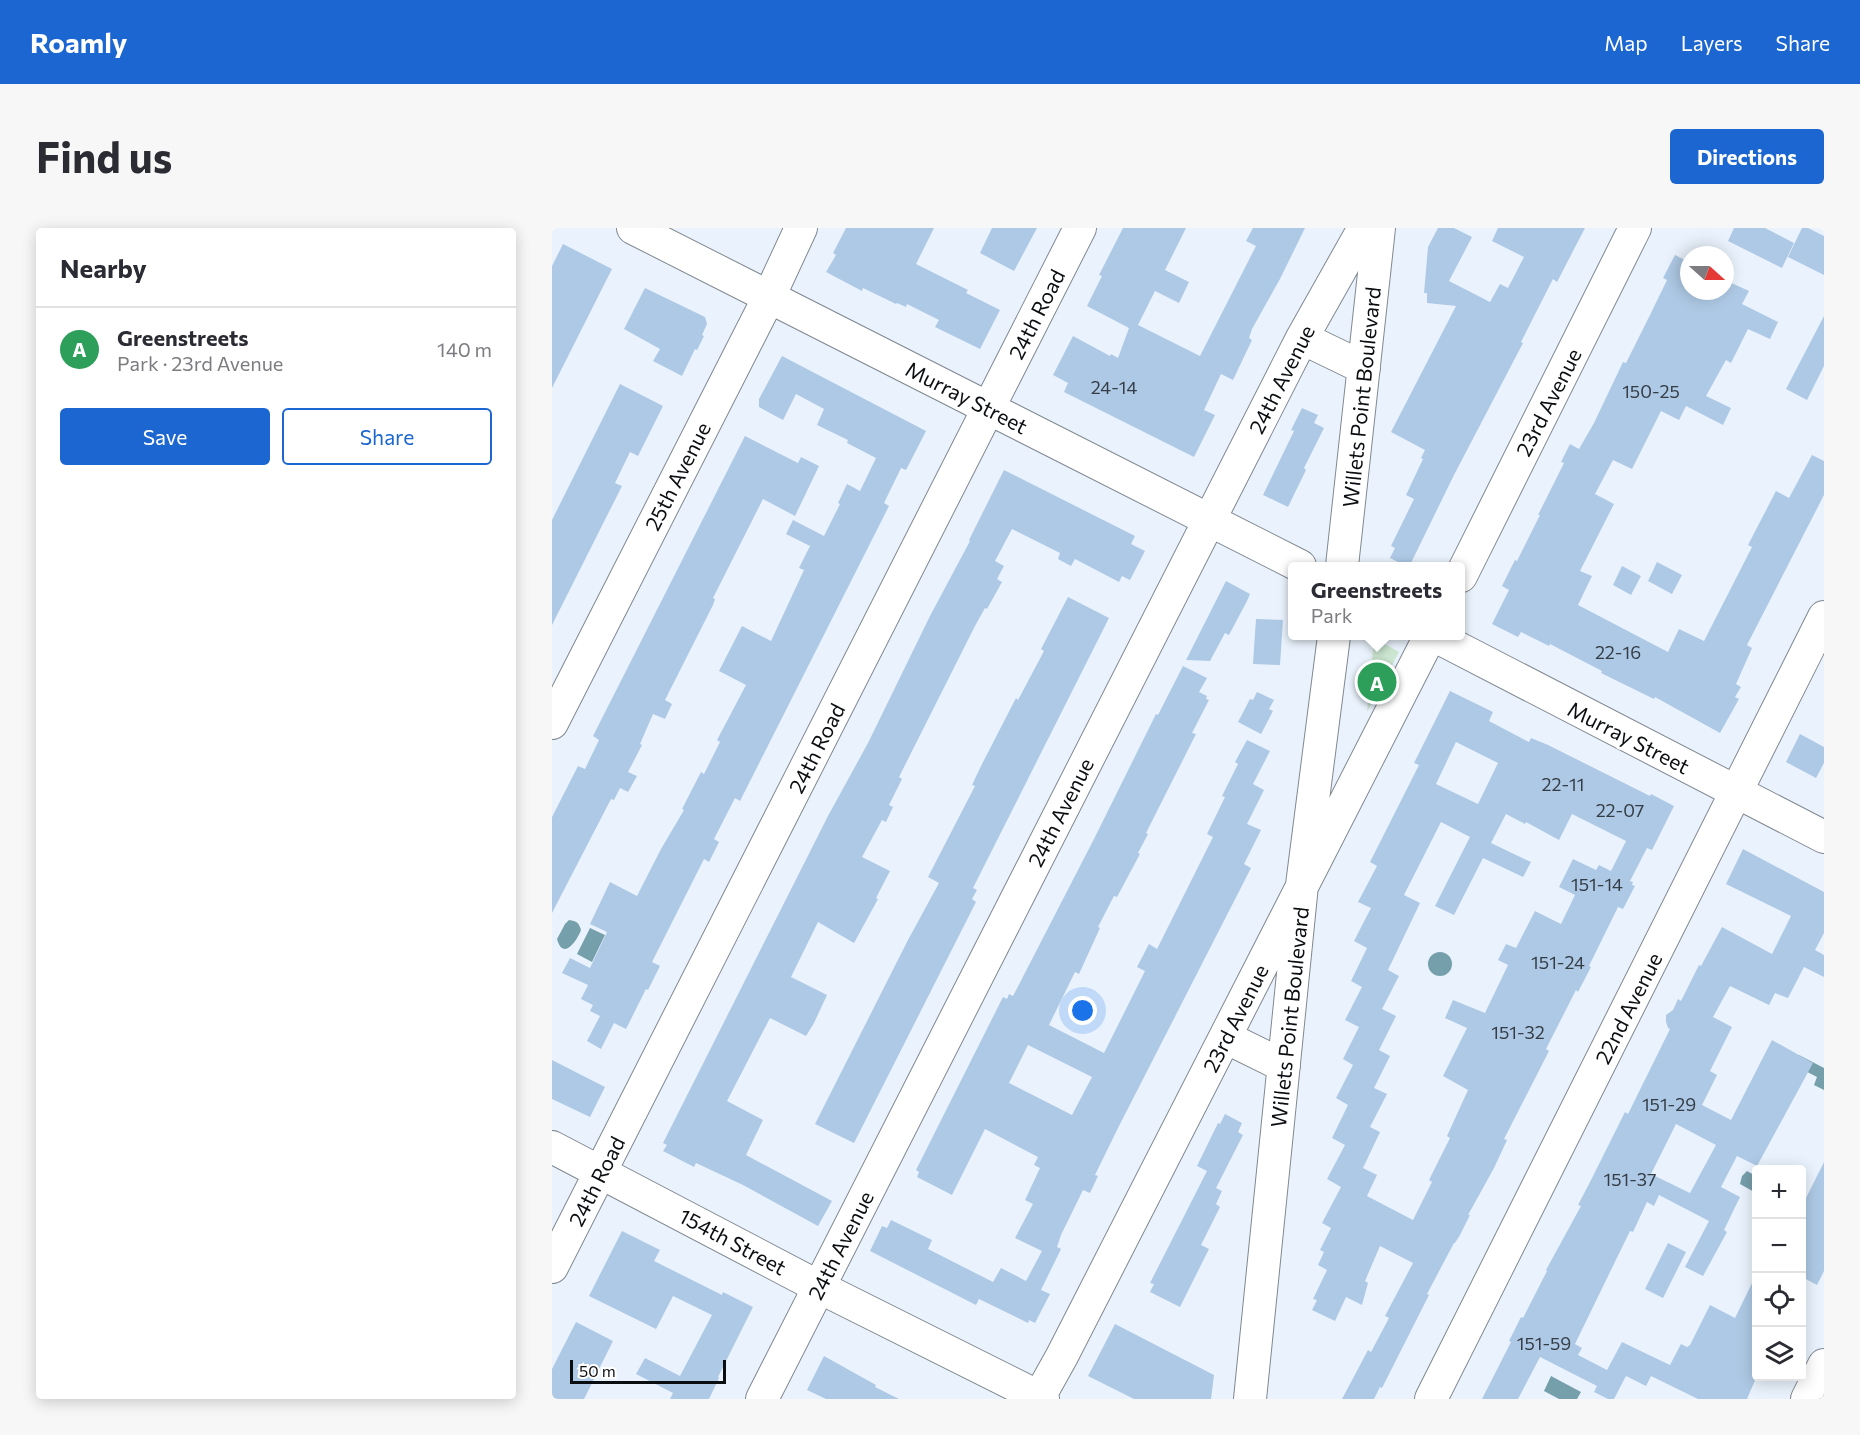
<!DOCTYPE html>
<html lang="en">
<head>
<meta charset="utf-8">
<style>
	:root { --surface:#fff; --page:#f7f7f7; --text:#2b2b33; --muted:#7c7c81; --line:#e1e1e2; --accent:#1b66d1 }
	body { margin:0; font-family:Commissioner,sans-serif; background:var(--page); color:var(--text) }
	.controls { position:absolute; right:18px; bottom:18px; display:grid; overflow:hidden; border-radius:6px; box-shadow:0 3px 15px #0003 }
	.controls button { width:54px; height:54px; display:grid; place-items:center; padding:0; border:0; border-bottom:2px solid var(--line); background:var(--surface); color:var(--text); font:30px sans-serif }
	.compass { position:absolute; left:1128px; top:18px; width:54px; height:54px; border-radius:50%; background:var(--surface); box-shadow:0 3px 15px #0003; rotate:111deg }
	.scale { position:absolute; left:18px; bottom:15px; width:156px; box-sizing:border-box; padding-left:6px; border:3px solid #0b0e11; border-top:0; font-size:16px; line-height:21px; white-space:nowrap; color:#0b0e11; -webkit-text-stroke:4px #fff; paint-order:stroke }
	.you { position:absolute; left:531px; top:783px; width:21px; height:21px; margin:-15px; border:4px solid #fff; border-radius:50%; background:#1a73e8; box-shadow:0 0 0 9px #1a73e833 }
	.badge { display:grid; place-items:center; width:39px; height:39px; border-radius:50%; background:var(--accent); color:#fff; font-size:20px; font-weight:700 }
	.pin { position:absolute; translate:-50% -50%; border:3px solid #fff; box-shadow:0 2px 6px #0006 }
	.popup { position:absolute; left:736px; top:334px; width:177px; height:78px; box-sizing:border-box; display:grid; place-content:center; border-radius:6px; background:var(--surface); filter:drop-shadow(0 2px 4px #0005); font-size:20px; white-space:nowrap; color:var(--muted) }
	.popup b { font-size:22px; color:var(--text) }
	.popup::after { content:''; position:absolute; left:50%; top:100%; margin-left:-12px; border:12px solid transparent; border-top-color:var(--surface) }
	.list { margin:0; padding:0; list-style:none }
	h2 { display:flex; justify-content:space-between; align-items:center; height:78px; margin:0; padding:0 24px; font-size:26px }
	h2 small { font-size:20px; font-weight:400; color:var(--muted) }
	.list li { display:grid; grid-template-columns:39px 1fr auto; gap:18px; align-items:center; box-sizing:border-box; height:84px; padding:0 24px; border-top:2px solid var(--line) }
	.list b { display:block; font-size:22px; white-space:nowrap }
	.list p { margin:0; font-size:20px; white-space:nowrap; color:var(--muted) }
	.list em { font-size:20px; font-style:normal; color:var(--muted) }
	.actions { display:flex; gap:12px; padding:18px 24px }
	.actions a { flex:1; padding:14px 0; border:2px solid var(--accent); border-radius:6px; text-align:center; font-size:21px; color:var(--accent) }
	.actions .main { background:var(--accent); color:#fff }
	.icon { flex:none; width:33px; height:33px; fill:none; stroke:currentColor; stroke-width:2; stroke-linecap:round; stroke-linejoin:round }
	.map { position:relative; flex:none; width:1272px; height:1171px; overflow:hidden; border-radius:6px }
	header { display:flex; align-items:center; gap:36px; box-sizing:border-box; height:84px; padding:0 30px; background:var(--accent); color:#fff }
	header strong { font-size:28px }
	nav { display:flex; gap:33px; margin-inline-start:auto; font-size:21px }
	.intro { display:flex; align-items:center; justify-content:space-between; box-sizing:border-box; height:144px; padding:0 36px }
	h1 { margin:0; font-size:42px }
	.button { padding:15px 27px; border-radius:6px; background:var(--accent); color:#fff; font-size:21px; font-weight:700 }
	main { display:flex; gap:36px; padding:0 36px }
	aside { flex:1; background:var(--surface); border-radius:6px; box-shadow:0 3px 15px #0003 }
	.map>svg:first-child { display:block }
</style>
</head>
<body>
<header>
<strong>Roamly</strong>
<nav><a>Map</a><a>Layers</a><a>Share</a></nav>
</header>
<div class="intro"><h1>Find us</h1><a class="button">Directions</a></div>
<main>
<aside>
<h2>Nearby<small></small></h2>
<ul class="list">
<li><span class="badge" style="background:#2e9e5b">A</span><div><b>Greenstreets</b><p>Park · 23rd Avenue</p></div><em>140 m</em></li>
</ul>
<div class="actions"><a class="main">Save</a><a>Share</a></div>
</aside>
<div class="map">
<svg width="1272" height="1171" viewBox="0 0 1272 1171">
	<rect width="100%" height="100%" fill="#eaf3fd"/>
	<path fill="#cbe6d1" d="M822 410 847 424 815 484Z"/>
	<path fill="#769fac" d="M17 692C25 693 27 695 29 702 25 713 11 733 5 711L13 696Z
		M38 700 53 707 40 734 25 726Z
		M876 736a12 12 0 1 1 24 0a12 12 0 1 1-24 0Z
		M1247 827 1272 840V862L1262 857 1265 849 1242 837Z
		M1195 943 1204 948V965L1188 956 1190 948Z
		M999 1148 1029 1164 1025 1171H1007L992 1163Z"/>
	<path fill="#aec9e5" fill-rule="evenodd" d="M294 0H382L364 36 416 62 414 65 448 82 428 121 383 99 387 92 355 76 354 79 345 75 344 76 311 60 310 63 274 44 284 27 281 25Z
		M440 0H485L462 43 428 25Z
		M571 0H634L613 42 637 54 627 75 603 63 586 97 648 128 704 18 694 13 701 0H753L728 51 700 101 697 110 700 112 681 152 669 146 652 182 663 187 642 229 512 164 516 155 501 147 521 108 558 128 559 126 566 130 577 100 535 78 550 48 547 47Z
		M886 0H902L920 9 897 53 938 74 948 56 956 60 972 29 940 13 946 0H1033L1005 54 1001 51 969 114 971 115 902 247 857 339H856L838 330 843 320 839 318 862 271 854 267 871 231 869 230 873 222 839 204 904 78 875 75V65H872L876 19Z
		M1182 0H1213L1242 15 1230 40 1176 13Z
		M1250 0H1256L1272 8V47L1236 29Z
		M11 16 60 41 0 160V38Z
		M1123 27 1137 34V63H1173V52L1197 63 1190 76 1226 94 1218 111 1196 101 1179 135 1174 132 1154 168 1179 180 1171 197 1134 178 1127 192 1109 183 1080 241 1061 232 1043 266 1062 276 1028 343 1040 348 1026 377 1116 424 1127 401 1152 413 1200 319 1196 317 1224 263 1237 270 1260 227 1272 233V267L1195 417 1200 420 1184 456 1189 459 1183 469 1187 471 1168 505 1103 469 1102 471 1049 445 1050 443 998 416 997 418 969 404 966 409 940 396 957 362 950 358 963 332 965 333 988 287H986L1012 235 1009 234 1018 216 1027 221 1042 195 1071 134 1074 135 1099 85 1115 52 1111 50Z
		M93 60 153 89 155 96 150 107 152 108 145 122 143 121 130 148 101 133 108 121 72 101Z
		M1272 88V138L1255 172 1234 161Z
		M230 128 374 203 354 242 349 240 332 275 337 278 188 573 183 570 162 611 167 614 157 634 152 631 100 734 108 738 96 762 94 761 74 801 62 795 49 821 35 813 48 788 38 783 41 777 29 771 36 757 10 745 18 730 38 740 55 704 38 696 58 654 85 668 109 621 132 582 130 581 149 544 152 546 168 514 165 512 194 457 167 443 190 398 219 413 252 342 247 340 258 318 234 306 241 292 272 308 288 276 286 275 295 256 308 263 324 230 295 215 296 212 265 197 272 181 244 166 231 192 207 179V171Z
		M68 156 111 178 86 228 78 224 63 255 70 258 0 397V292Z
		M750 180 766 187 762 195 772 200 752 240 754 242 736 279 711 267 742 203 739 202Z
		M193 208 246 235 249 229 267 238 243 288 211 271 161 370 163 371 161 377 113 472 120 476 113 491 101 486 88 516 90 517 76 544 85 548 76 564 68 560 62 572 59 571 0 685V589L26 538 33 541 47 512 41 508Z
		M452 242 583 308 579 316 593 323 578 352 570 348 567 354 523 331 519 338 506 331 508 325 460 301 443 333 452 338 445 351 450 354 435 381 433 380 423 398 347 549 350 551 337 577 341 579 334 594 330 592 310 629 338 643 324 670 326 671 302 715 266 694 239 749 275 767 262 795 254 808 218 790 175 873 211 892 194 927 280 973 266 998 191 957 144 935 142 939 111 923 115 917 111 915 276 588 316 515 378 388 418 313 417 312Z
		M1105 334 1130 347 1120 366 1096 353Z
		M1070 338 1089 348 1079 367 1061 357Z
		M674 353 698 366 695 373 677 407 673 405 658 433 634 432Z
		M516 369 557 390 421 660 425 662 420 671 424 674 302 915 263 896 356 712 387 655 376 649 423 558 420 557 429 538 464 470 466 472 492 423 489 421Z
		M704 391 731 392 728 437 701 436Z
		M631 438 655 450 647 464 655 468 654 471 657 472 640 505 644 506 594 605 596 606 586 625 588 626 565 669 562 668 546 699 548 700 527 746 523 744 497 797 552 825 593 743 585 739 597 716 605 721 661 609 655 606 673 569 670 568 686 536 683 534 695 512 718 523 701 556 712 562 695 596 709 602 692 636 699 640 566 900 543 947 546 948 538 965 531 962 509 1007 505 1019 509 1021 489 1062 498 1066 483 1095 477 1092 476 1095 427 1071 424 1077 318 1023 330 998 335 1000 339 992 380 1012 376 1021 441 1054 449 1040 474 1053 490 1023 463 1010 481 976 473 972 488 940 482 937 486 929 433 901 400 967 365 949 367 944 364 942 451 769 455 771 457 766 461 768 543 609 604 486 606 487ZM476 817 540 849 520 887 457 855Z
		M898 463 941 484 937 493 977 514 979 510 996 517 1098 568 1099 566 1122 578 1100 622 1095 620 1078 653 1081 654 1080 657 1083 658 1071 681 1066 679 1037 738 1039 739 1026 764 1024 762 994 821 997 823 952 911 955 912 942 940 916 987H918L908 1007 903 1015H902L875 1066 877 1067 830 1160 828 1159 822 1171H790L816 1122 819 1124 837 1090 833 1088 861 1035 828 1018 813 1053 816 1055 810 1077 794 1069 783 1093 760 1082 765 1072 761 1071 775 1042 766 1037 772 1024 768 1022 779 1000 770 995 789 959 775 951 793 917 780 910 796 877 784 870 801 837 791 831 807 799 793 792 810 759 799 753 815 720 802 713 819 680 806 674 825 638 818 634 867 537 862 535ZM904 514 946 535 926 576 884 556ZM954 586 973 596 974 594 1007 612 1020 586 1074 613 1059 643 1047 637 1044 642 1021 631 1007 659 1023 667 1009 696 983 683 964 720 954 716 946 732 956 737 933 785 901 772 893 790 915 800 891 848 916 862 895 908 898 910 877 952 880 954 861 992 815 968 825 947 811 940 828 904 818 899 835 866 822 860 838 828 827 822 844 788 830 781 847 748 836 742 868 675 852 667 889 594 918 609 883 678 902 687 931 630 971 649 979 634 939 615Z
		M705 464 722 472 717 481 721 483 709 506 686 494 698 471 701 472Z
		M1248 506 1272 519V535L1264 550 1234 534Z
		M1191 621 1272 664V705L1263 722 1272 727V749L1252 739 1236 770 1223 765 1217 777 1178 758 1161 789 1180 799 1158 843 1165 847 1150 877 1179 892 1220 812 1261 835 1205 938 1185 928 1169 959 1188 969 1172 1002 1175 1004 1151 1048 1133 1039 1157 993 1107 967 1102 978 1095 974 1081 1004 1078 1003 1023 1116 1030 1120 1026 1127 1055 1142 1070 1114 1118 1137 1129 1116 1135 1119 1138 1117 1158 1077 1183 1090 1204 1047V1150L1195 1171H1146L1099 1148 1094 1158 1074 1148 1062 1171H1056L1042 1164 1045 1158 988 1129 966 1171H930L959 1114 957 1113 969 1089 971 1090 995 1043 994 1042 1029 978 1026 977 1038 954 1073 884 1076 886 1118 801 1116 800 1114 794V787L1121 782 1126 771 1129 773 1147 737 1149 738 1170 699 1220 726 1239 688 1174 656ZM1124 896 1164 917 1138 965 1099 946Z
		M0 832 53 859 38 889 0 871Z
		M673 886 690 895 686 904 691 907 664 960 670 963 664 976 668 979 649 1017 657 1021 628 1079 598 1064 602 1056 598 1055 655 943 645 938 666 895 668 896Z
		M1272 934V1043L1265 1057 1250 1049V978Z
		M70 1003 108 1022 102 1033 170 1067 171 1064 201 1079 166 1149 167 1150 157 1171H118L121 1165 84 1146 93 1130 128 1148 160 1087 121 1068 104 1101 37 1068Z
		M1116 1015 1134 1024 1111 1070 1093 1061Z
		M24 1094 61 1113 32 1171H0V1141Z
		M563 1096 662 1147 659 1171H582L536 1148Z
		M272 1128 324 1157 323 1159 347 1171H274L255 1162Z"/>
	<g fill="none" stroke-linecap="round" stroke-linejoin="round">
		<defs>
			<path id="minor" d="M81 0 748 338
				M750 110 812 140
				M790 338 827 0
				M909 348 1083 0
				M883 408 1272 609
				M0 495 217 69 249 0
				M673 809 732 838
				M0 919 267 1059 491 1171
				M0 1039 528 0
				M210 1171 750 110 812 0
				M486 1171 510 1128 878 408
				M698 1171 750 657 782 408
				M879 1171 1272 389
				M1255 1171 1272 1137"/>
		</defs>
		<use href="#minor" stroke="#808890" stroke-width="34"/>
		<use href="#minor" stroke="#fff" stroke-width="32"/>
	</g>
	<g text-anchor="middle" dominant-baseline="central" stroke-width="6" stroke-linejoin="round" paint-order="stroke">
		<g font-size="18" fill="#343d46">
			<text x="562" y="159">24-14</text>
			<text x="1099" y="163">150-25</text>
			<text x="1066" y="424">22-16</text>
			<text x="1011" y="556">22-11</text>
			<text x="1068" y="582">22-07</text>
			<text x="1045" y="656">151-14</text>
			<text x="1006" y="734">151-24</text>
			<text x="966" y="804">151-32</text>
			<text x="1117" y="876">151-29</text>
			<text x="1078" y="951">151-37</text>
			<text x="992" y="1115">151-59</text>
		</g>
		<g font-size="21" fill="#0b0e11" stroke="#fff">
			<text transform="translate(484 86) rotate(-63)">24th Road</text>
			<text transform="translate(729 151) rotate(-63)">24th Avenue</text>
			<text transform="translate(415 169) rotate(27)">Murray Street</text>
			<text transform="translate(809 169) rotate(-84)">Willets Point Boulevard</text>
			<text transform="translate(996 174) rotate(-63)">23rd Avenue</text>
			<text transform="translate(125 248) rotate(-63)">25th Avenue</text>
			<text transform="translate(1077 509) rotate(27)">Murray Street</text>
			<text transform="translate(264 520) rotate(-63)">24th Road</text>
			<text transform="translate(508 584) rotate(-63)">24th Avenue</text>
			<text transform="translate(1076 780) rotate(-63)">22nd Avenue</text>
			<text transform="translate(737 789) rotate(-84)">Willets Point Boulevard</text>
			<text transform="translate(683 790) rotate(-63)">23rd Avenue</text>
			<text transform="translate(44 953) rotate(-63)">24th Road</text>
			<text transform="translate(181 1013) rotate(28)">154th Street</text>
			<text transform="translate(288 1017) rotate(-63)">24th Avenue</text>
		</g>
	</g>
</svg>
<div class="controls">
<button>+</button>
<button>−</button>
<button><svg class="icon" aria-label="locate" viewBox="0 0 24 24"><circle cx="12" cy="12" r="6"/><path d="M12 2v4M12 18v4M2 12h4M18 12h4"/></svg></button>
<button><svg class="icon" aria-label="layers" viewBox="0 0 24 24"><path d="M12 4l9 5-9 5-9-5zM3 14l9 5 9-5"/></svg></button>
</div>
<svg class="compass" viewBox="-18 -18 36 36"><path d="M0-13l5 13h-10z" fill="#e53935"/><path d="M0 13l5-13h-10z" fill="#7c7c81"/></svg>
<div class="scale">50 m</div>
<div class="you"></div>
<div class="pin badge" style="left:825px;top:454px;background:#2e9e5b">A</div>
<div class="popup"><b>Greenstreets</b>Park</div>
</div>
</main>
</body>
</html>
